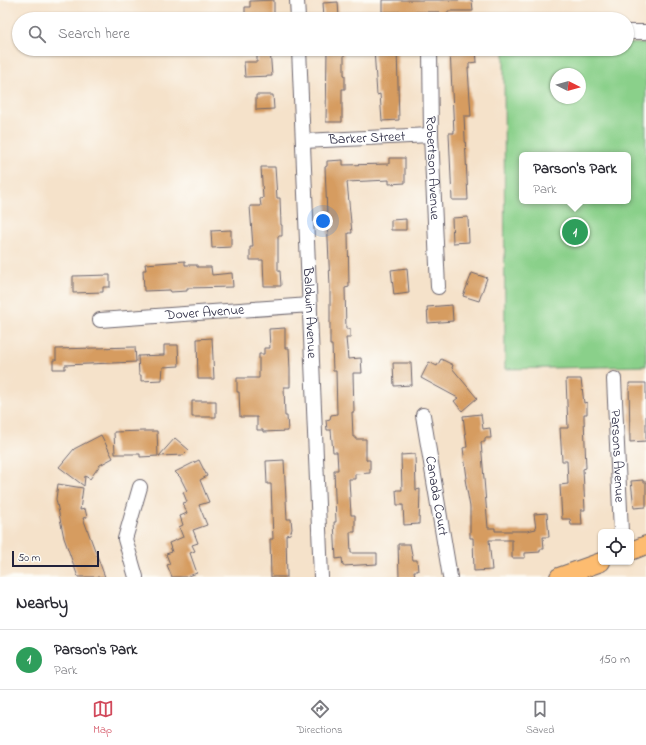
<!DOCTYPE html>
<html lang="en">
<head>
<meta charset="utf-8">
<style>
	:root { --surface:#fff; --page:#f7f7f7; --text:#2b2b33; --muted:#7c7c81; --line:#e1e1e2; --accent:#d1495b }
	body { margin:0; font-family:"Indie Flower",sans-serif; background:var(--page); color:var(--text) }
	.controls { position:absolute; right:12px; bottom:12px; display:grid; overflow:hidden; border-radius:6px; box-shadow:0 1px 3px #0004 }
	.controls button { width:36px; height:36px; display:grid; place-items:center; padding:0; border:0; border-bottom:1px solid var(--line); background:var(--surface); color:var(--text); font:20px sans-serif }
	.compass { position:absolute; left:550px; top:68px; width:36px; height:36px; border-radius:50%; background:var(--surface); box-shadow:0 1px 3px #0004; rotate:96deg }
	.scale { position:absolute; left:12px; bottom:10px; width:87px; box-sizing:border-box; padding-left:4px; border:2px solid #22223b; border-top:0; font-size:11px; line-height:14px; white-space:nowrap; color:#22223b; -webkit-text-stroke:3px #fdfcf7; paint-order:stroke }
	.you { position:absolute; left:323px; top:221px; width:14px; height:14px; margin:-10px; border:3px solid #fff; border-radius:50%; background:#1a73e8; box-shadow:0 0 0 6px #1a73e833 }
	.badge { display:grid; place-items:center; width:26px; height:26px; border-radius:50%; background:var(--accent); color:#fff; font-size:13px; font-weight:700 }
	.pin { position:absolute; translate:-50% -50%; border:2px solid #fff; box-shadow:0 1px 4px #0006 }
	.popup { position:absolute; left:519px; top:152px; width:112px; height:52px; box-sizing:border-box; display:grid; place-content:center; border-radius:6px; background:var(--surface); filter:drop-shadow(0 1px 3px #0005); font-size:13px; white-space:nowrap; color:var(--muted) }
	.popup b { font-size:15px; color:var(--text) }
	.popup::after { content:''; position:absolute; left:50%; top:100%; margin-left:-8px; border:8px solid transparent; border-top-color:var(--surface) }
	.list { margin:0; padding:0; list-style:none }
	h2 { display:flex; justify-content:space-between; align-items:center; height:52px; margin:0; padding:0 16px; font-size:17px }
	h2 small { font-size:13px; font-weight:400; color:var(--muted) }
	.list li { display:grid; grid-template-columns:26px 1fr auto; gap:12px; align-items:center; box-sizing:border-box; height:60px; padding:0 16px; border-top:1px solid var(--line) }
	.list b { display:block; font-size:15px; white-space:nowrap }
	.list p { margin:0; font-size:13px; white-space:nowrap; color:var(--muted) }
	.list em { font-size:13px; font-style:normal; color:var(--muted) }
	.icon { flex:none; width:22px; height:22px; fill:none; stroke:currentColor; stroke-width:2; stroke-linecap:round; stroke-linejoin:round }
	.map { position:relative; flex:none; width:646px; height:577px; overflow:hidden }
	.search { position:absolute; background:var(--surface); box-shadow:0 1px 3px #0004; left:12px; right:12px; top:12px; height:44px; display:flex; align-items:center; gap:10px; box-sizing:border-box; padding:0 14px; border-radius:22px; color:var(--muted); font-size:15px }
	.sheet { height:112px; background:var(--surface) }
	nav { display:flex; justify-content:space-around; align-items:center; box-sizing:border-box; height:56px; border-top:1px solid var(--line); background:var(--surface); font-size:11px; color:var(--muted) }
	nav a { display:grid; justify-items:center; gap:2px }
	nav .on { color:var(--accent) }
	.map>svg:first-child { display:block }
</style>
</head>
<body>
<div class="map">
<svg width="646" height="577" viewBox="0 0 646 577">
	<rect width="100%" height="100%" fill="#fdfcf7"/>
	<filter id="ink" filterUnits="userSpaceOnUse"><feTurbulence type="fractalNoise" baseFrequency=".025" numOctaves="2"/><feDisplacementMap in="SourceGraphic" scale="8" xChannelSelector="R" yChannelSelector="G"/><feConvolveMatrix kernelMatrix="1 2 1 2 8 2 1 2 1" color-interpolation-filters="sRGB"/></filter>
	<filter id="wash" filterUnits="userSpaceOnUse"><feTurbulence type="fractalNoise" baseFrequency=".012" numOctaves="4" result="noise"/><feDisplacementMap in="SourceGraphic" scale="16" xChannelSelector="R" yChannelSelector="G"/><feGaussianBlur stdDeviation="0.9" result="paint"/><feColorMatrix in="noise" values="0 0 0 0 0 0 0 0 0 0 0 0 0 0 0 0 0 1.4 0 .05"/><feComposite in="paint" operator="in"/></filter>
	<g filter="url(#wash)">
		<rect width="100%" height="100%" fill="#f5e2ca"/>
		<path fill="#8ad08a" stroke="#567962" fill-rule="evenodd" d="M627 43 646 44V366L505 369 504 49H627ZM556 74H580V98H556ZM522 155H628V201H522Z"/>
		<g id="blocks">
			<path fill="#d69c61" d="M274 0V17H245V7H250V1Z
				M382 0H472L473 11H448V14H439V12H382Z
				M338 2 339 18 324 19 323 3Z
				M257 49H270L272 76 245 77 244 62H257Z
				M327 49H344V75H345V89H342V122H326Z
				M374 49H397L399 120 382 121 380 94 377 95Z
				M450 49H476L477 62 469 63V68H468L471 116H464L468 200H452L449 133H454Z
				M256 95H273L274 109 256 110Z
				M389 158H405V183L389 184V180L347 182 352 233H348L349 287 345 288 346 329H350V338H346L348 359 361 358 362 373H353L354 412H352L353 437H355V439H366V460H370V473L355 474V479H349L351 515H355V532H350L351 553H377V564L343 566 342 558 336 559 334 522H336L334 470H338L337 452H333L331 430H327L326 420 330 419 331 415 337 414 336 371H333L332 345H330V287L325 167 327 166V161L343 160V165L389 164Z
				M261 167H275L277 198H280L281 225H282V236H278V271H280L281 286H264L263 260H250V247H253L250 206H261L260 199 263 198Z
				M468 217 469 242 453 243 452 218Z
				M406 219V230H391V220Z
				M231 230V247L212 248 211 231Z
				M185 261V265H197V267H211L212 275 232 273 233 287 187 288V291L171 292 170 290 144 291 143 270H146L145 264Z
				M407 268 409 293 394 295 391 270Z
				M472 273 487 278 479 301 463 296Z
				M110 275V287H103V292L73 293V276Z
				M452 305 453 321 428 323 427 307Z
				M285 328V348H289L290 370V387H284L285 416H287L288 431 263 432V430H257V417H240L239 392H237V378H259V354H264V348H270L269 329Z
				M212 338 214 379H198L197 339Z
				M164 345H178L179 366 163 367 162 380 141 381V375H139L138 356 164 355Z
				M135 347 136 362 65 365V369H53V360H56V349Z
				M441 359 453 365 452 368 477 398 462 411 454 401 458 398 421 378 429 362 437 366Z
				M393 363H411L412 385 394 386Z
				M566 379H581L584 403 587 402V414H584V419L586 468 583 469 585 510H581L582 525H571L570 519H562L560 485 568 484 567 461H562L560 428H568Z
				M629 383H646V441L630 442Z
				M192 401H216V417H192Z
				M481 414 483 429 490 428 491 438H485V442H481L488 528H495V531H527L536 529 534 514 547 513 549 537H543L544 549H540V552L525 553V558H512V540H489L492 570 474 571 473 538H470V507L465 479 467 478 463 448 467 447 463 416Z
				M143 431H157L158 456 140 457V454H115L114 432Z
				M101 435 113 458 100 465 90 479 85 476 84 486 59 467 74 449Z
				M175 438 189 450 184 455 159 456Z
				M415 454 416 490 420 489 419 524 404 525 403 505H397L396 490H402L401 455Z
				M199 460 207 476 200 480 209 502 199 505 207 525 193 530 198 543 192 545 195 551 190 553 197 573 186 577H172L167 565 170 564 166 554 172 552 169 543 183 537 179 527 183 525 180 516 187 513 183 503 187 502 183 492 187 491 180 477 175 472Z
				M284 460 287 519H291L292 529 290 534 286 535 287 577H271L270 539H273L271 484H267L266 461Z
				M643 480V482H646V507L634 508 631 481Z
				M58 484 83 488 80 510 85 509 87 517 83 518 105 577H78L64 538 56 499Z
				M398 544H410L413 560H417L418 571H414L415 577H399Z"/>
		</g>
	</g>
	<g filter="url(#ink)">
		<use href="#blocks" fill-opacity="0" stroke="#6c656d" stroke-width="1"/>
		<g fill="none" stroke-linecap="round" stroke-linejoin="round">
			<defs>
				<g id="minor">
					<path d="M297 0 298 19"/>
					<path d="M627 32H646"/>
					<path id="s1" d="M299 49 321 577"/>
					<path id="s2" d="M430 49 431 135 438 287"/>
					<path id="s3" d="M303 141 431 135"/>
					<path id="s4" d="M100 320 310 305"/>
					<path id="s5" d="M614 379 621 532"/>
					<path id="s6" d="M423 415 450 577"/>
					<path d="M136 577 125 539 140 487"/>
				</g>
				<path id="major" d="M631 551 646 545
					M559 577 601 562"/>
			</defs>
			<use href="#minor" stroke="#6c656d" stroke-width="16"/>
			<use href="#major" stroke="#6c656d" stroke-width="20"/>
			<use href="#minor" stroke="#fff" stroke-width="14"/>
			<use href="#major" stroke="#fdbc70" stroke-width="18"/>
		</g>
	</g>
	<g text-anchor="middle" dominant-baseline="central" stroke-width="3" stroke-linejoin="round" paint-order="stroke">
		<g font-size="14" fill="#22223b" stroke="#fdfcf7">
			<text stroke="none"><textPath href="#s3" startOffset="64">Barker Street</textPath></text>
			<text stroke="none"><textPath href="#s2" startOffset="119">Robertson Avenue</textPath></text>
			<text stroke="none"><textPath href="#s4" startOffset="105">Dover Avenue</textPath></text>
			<text stroke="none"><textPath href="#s1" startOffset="264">Baldwin Avenue</textPath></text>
			<text stroke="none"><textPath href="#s5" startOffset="77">Parsons Avenue</textPath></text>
			<text stroke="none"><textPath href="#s6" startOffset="82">Canada Court</textPath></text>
		</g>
	</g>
</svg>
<div class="controls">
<button><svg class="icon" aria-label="locate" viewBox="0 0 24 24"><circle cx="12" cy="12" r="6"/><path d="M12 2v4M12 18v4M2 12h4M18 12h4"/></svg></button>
</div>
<svg class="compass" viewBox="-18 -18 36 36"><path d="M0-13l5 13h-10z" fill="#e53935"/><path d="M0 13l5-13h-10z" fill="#7c7c81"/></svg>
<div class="scale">50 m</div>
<div class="you"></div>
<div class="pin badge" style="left:575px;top:232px;background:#2e9e5b">1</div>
<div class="popup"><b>Parson's Park</b>Park</div>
<div class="search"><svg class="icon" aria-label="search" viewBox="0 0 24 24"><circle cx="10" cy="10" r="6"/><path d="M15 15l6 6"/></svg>Search here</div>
</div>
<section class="sheet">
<h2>Nearby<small></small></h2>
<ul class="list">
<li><span class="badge" style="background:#2e9e5b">1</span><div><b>Parson's Park</b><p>Park</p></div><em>150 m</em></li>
</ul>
</section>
<nav>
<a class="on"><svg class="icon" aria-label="map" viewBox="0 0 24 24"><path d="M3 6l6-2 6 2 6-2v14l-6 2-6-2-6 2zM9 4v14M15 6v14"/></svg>Map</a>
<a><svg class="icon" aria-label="directions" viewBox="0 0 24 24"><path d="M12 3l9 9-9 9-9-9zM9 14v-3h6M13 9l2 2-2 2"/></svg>Directions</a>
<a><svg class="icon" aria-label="saved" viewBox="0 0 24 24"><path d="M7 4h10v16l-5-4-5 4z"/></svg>Saved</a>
</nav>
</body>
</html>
